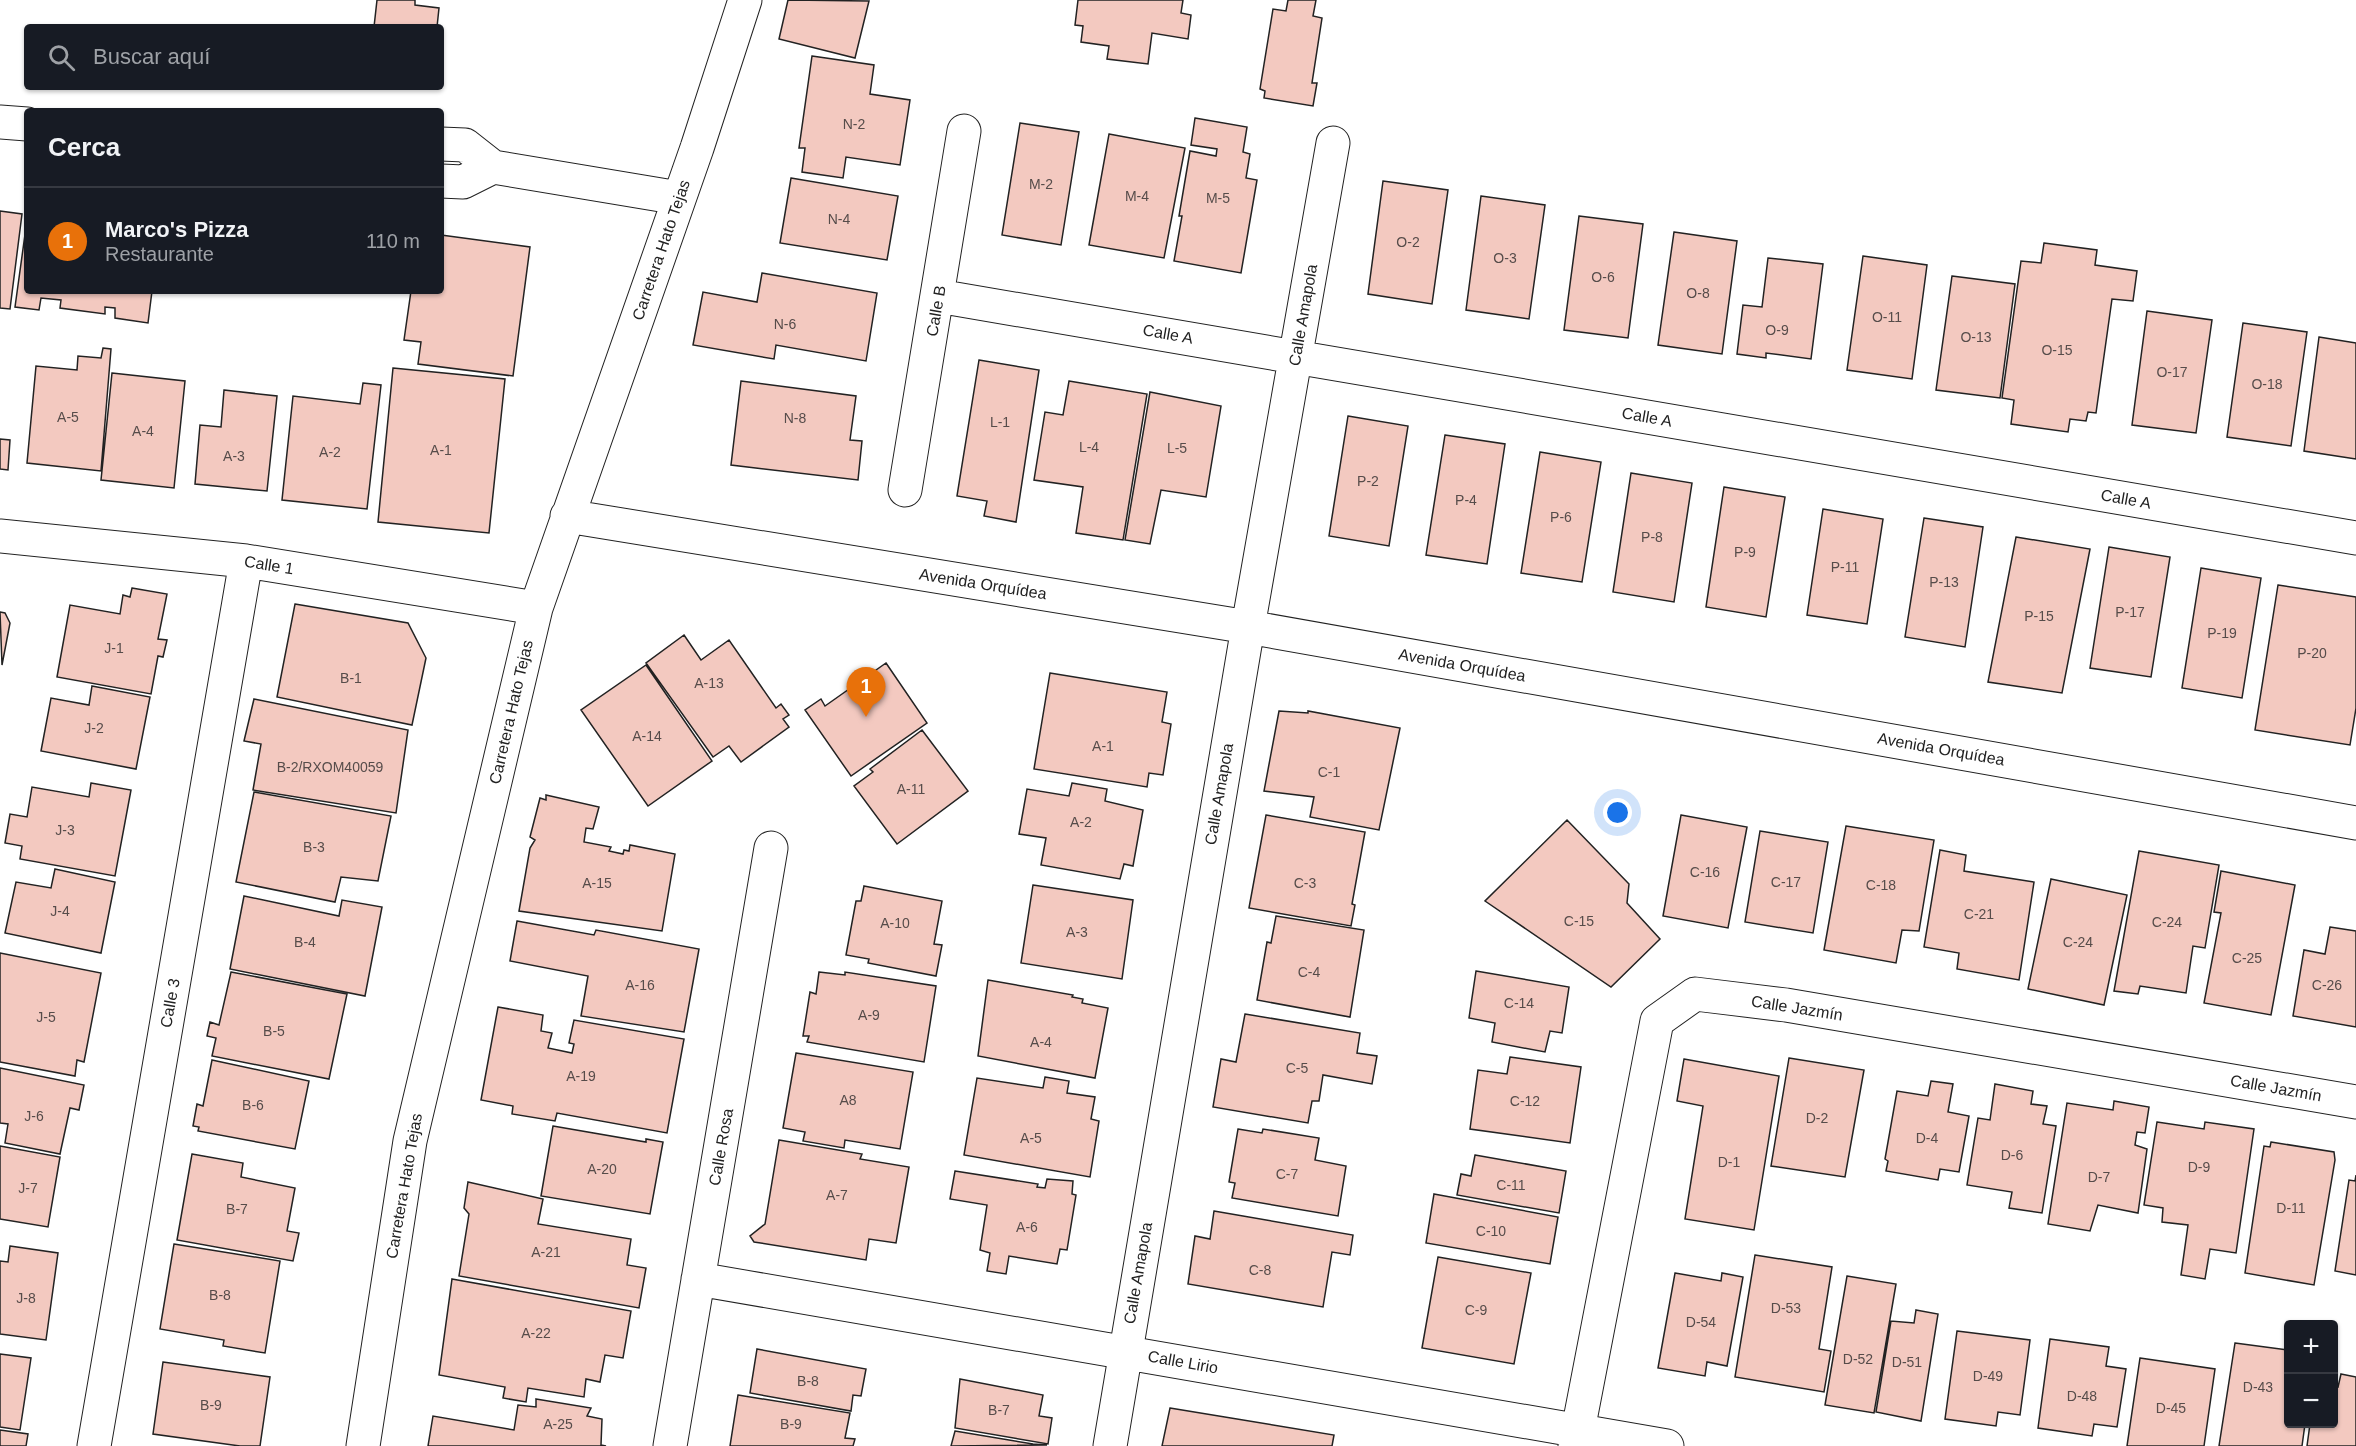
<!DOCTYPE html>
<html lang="es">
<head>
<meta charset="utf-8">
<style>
	:root { --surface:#171b24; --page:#242831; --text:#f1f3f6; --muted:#9ea1a6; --line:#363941; --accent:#c62828 }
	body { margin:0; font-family:Helvetica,sans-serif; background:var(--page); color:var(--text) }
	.controls { position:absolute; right:18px; bottom:18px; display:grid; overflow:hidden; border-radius:6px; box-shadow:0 2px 4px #0004 }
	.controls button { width:54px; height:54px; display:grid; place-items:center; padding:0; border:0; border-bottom:2px solid var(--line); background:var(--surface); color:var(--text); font:30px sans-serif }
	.you { position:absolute; left:1618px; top:813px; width:21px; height:21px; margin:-15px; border:4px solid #fff; border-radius:50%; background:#1a73e8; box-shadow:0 0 0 9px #1a73e833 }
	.badge { display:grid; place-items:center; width:39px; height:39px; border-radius:50%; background:var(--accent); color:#fff; font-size:20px; font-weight:700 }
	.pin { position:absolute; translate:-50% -50px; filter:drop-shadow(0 2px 3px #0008) }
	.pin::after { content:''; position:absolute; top:32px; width:21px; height:18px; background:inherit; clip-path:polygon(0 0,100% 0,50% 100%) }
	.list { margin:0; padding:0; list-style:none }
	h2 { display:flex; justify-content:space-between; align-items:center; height:78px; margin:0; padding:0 24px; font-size:26px }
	h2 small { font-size:20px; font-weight:400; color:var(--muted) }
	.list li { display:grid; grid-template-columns:39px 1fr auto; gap:18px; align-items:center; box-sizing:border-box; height:108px; padding:0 24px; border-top:2px solid var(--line) }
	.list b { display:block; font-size:22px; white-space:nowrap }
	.list p { margin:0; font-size:20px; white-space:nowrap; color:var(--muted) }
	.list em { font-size:20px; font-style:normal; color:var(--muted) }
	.icon { flex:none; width:33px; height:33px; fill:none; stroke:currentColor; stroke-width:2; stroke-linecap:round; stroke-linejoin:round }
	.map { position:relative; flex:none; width:2356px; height:1446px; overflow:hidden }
	.search { position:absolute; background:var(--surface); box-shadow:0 2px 4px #0004; left:24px; top:24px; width:420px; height:66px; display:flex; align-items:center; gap:15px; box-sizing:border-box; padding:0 21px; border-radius:6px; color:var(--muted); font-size:22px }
	.panel { position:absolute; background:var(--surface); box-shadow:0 2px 4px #0004; left:24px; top:108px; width:420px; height:186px; border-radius:6px }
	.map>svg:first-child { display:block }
</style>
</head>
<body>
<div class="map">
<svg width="2356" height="1446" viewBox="0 0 2356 1446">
	<rect width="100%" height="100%" fill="#fff"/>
	<path fill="#f3c9c0" stroke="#222" stroke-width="1.5" d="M377 0H415V5L439 8 437 27H374Z
		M788 0 869 1 855 58 779 39Z
		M1078 0H1183L1181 13 1191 15 1188 39 1152 33 1148 64 1107 59 1109 46 1081 42 1083 26 1075 25Z
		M1288 0H1316L1313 16 1322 18 1312 83H1317L1313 106 1264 98 1265 91 1260 89 1273 9 1286 11Z
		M812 56 874 65 870 94 910 100 900 165 846 157 843 178 802 172 805 148H799Z
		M1195 118 1247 127 1243 152 1250 154 1246 178 1257 180 1241 273 1174 261 1182 216H1179L1190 151 1216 156 1217 149 1191 145Z
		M1020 123 1079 132 1061 245 1002 235Z
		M1109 134 1185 148 1164 258 1089 245Z
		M791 178 898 196 887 260 780 243Z
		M1383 181 1448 190 1432 304 1368 294Z
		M1481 196 1545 205 1529 319 1466 310Z
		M0 211 22 214 10 309 0 308Z
		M1579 216 1643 224 1628 338 1564 330Z
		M27 220V291H152L148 323 115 318V308L105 307V314L60 308 61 300 41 298 39 310 15 307Z
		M1674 232 1737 241 1722 354 1658 345Z
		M441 235 530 247 513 376 418 364 421 342 404 340 411 291H441Z
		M2044 243 2097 250 2095 265 2137 271 2133 301 2112 299 2096 413 2088 412 2086 421 2070 419 2068 432 2011 424 2014 400 2002 398 2021 261 2041 263Z
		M1863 256 1927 265 1912 379 1847 370Z
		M1768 258 1823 264 1811 359 1766 353V358L1737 354 1743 305 1762 307Z
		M762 273 877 293 866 361 776 345 774 359 693 345 703 292 757 302Z
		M1952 276 2015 284 2000 398 1936 390Z
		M2147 311 2212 320 2196 433 2132 425Z
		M2243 323 2307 332 2291 446 2227 437Z
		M2319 337 2356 343V459L2304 451Z
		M103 348 111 349 101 471 27 463 36 366 77 370 78 356 101 358Z
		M979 360 1039 370 1016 522 984 516 987 501 957 496Z
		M393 368 505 379 489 533 378 522Z
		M112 373 185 381 174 488 101 480Z
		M741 381 856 396 850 440 862 441 858 480 731 465Z
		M1069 381 1147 394 1123 540 1076 533 1083 487 1034 480 1045 412 1063 415Z
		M363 383 381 385 367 509 282 500 293 396 360 404Z
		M224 390 277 396 267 491 195 484 200 425 221 427Z
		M1150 392 1221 406 1206 497 1161 490 1150 544 1125 540Z
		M1348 416 1408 426 1389 546 1329 536Z
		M1445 435 1505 444 1487 564 1426 555Z
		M0 439 10 440 8 470 0 469Z
		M1540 452 1601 462 1582 582 1521 573Z
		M1631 473 1692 483 1674 602 1613 592Z
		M1724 487 1785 497 1766 617 1706 607Z
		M1823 509 1883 519 1867 624 1807 615Z
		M1924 518 1983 527 1965 647 1905 637Z
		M2016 537 2090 549 2062 693 1988 682Z
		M2109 547 2170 557 2151 677 2090 668Z
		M2201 568 2261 578 2242 698 2182 688Z
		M2278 585 2356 597V708L2350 745 2255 730Z
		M132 588 167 594 158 639 167 640 163 657 158 656 151 694 57 677 70 605 120 614 123 595 130 597Z
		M295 604 408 623 426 658 412 725 277 697Z
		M0 612 5 613 10 623 2 665Z
		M684 635 701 660 729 640 776 708 781 704 789 715 783 719 789 727 741 762 729 746 713 757 646 663Z
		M886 663 927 723 851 776 805 710 821 699 825 706Z
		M646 665 712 761 648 806 581 710Z
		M1050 673 1167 692 1162 722 1171 724 1163 775 1149 773 1147 787 1034 769Z
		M92 686 150 697 136 769 41 751 51 698 89 705Z
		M254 699 408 730 396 813 253 790 261 744 244 741Z
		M1279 711 1308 713V711L1400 728 1379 830 1310 817 1314 797 1264 791Z
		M922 730 968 791 897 844 854 786 873 772 870 769Z
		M91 783 131 790 115 876 20 859 22 846 5 843 10 814 27 817 32 787 89 797Z
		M1072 783 1107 789 1105 801 1143 810 1133 866 1124 864 1120 879 1041 865 1046 838 1019 834 1027 789 1069 796Z
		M254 792 391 816 378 881 341 877 335 902 236 882Z
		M546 795 599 807 593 829 586 828 584 842 611 847 609 851 623 854 624 850 629 851 630 845 675 854 662 931 519 911 530 848 535 840 530 837 540 798 546 800Z
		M1266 815 1365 832 1352 904 1355 905 1351 926 1249 908Z
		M1681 815 1747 827 1728 928 1663 916Z
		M1567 820 1629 884 1627 903 1660 939 1611 987 1485 901Z
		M1846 826 1934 840 1919 931 1902 930 1896 963 1824 950Z
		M1760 831 1828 842 1813 933 1745 922Z
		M1940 850 1966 855 1964 871 2034 882 2019 980 1957 969 1959 953 1924 947Z
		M2139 851 2219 865 2205 948 2193 946 2186 993 2140 986 2138 994 2114 991Z
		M55 869 115 882 101 953 5 933 16 882 51 888Z
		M2221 871 2295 885 2271 1015 2204 1003 2221 913 2214 912Z
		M2051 879 2127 895 2104 1005 2028 989Z
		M1033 885 1133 900 1122 979 1021 963Z
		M864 886 942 901 934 944 942 945 936 976 868 963 869 959 846 955 856 901H861Z
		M244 896 339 916 342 900 382 907 365 996 230 969Z
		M1276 916 1364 930 1350 1017 1257 1000 1267 942 1271 943Z
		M517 921 594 935 596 930 699 949 684 1032 581 1016 588 976 510 961Z
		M2330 927 2356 931V1027L2293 1016 2304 950 2325 954Z
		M0 953 101 973 84 1062 77 1060 75 1076 0 1062Z
		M1476 971 1569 987 1562 1033 1550 1031 1545 1052 1492 1042 1495 1023 1469 1018Z
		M231 972 347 994 329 1079 212 1056 216 1038 207 1036 210 1022 219 1025Z
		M819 972 845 975V972L936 986 924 1062 807 1042 809 1036H803L810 992 816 994Z
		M988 980 1073 995 1072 997 1083 999 1082 1003 1108 1008 1095 1078 978 1056Z
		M498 1007 543 1015 541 1031 552 1033 548 1048 572 1053 574 1044 569 1043 574 1020 684 1039 667 1133 557 1113 555 1121 512 1114 513 1106 481 1100Z
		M1245 1014 1360 1033 1357 1053 1377 1056 1372 1084 1323 1075 1319 1101H1312L1308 1123 1213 1107 1221 1059 1236 1062Z
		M796 1053 913 1072 900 1149 845 1140 844 1148 803 1141 805 1132 783 1128Z
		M1510 1057 1581 1067 1570 1143 1470 1129 1478 1070 1507 1074Z
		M1789 1058 1864 1070 1845 1177 1771 1166Z
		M1684 1059 1779 1076 1754 1230 1685 1219 1703 1106 1677 1101Z
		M212 1060 309 1081 295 1149 198 1131 199 1127 193 1126 197 1104 203 1106Z
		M0 1068 84 1085 79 1110 70 1108 60 1154 5 1143 8 1124 0 1123Z
		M1045 1077 1069 1081 1067 1093 1095 1097 1091 1119 1099 1121 1090 1177 964 1155 977 1078 1043 1088Z
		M1931 1081 1953 1084 1948 1112 1969 1116 1959 1172 1940 1169 1938 1180 1886 1171 1888 1161 1885 1159 1897 1091 1928 1096Z
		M1995 1084 2033 1091 2031 1104 2047 1106 2043 1124 2056 1126 2042 1213 2009 1208 2012 1192 1967 1185 1978 1118 1990 1120Z
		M2114 1101 2149 1107 2145 1133 2137 1132 2135 1145 2147 1149 2138 1213 2098 1205 2090 1231 2048 1224 2067 1103 2113 1110Z
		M2157 1122 2204 1129 2205 1122 2254 1129 2236 1253 2210 1249 2205 1279 2181 1275 2188 1225 2162 1222 2163 1208 2144 1205Z
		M553 1126 646 1142V1139L663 1142 650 1214 541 1196Z
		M1238 1129 1262 1133 1263 1129 1319 1138 1315 1160 1346 1166 1338 1216 1232 1198 1235 1183 1229 1182Z
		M779 1140 862 1154 860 1159 909 1167 896 1243 869 1239 866 1260 754 1242 750 1236 765 1224Z
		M2271 1142 2334 1152 2335 1160 2314 1285 2245 1273 2264 1146 2270 1147Z
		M0 1146 60 1157 48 1227 0 1219Z
		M192 1154 243 1163 241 1177 295 1188 287 1231 299 1233 293 1261 177 1240Z
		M1475 1155 1566 1171 1559 1213 1457 1195 1461 1174 1471 1176Z
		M955 1171 1038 1184 1037 1187 1045 1188 1047 1179 1073 1181 1072 1194 1076 1195 1067 1250 1060 1249 1057 1264 1009 1256 1006 1274 987 1271 990 1253 980 1250 987 1205 950 1199Z
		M2356 1175V1275L2335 1271 2349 1180 2355 1181Z
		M468 1182 543 1199 538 1224 631 1239 627 1265 646 1268 639 1308 459 1276 469 1214 464 1208Z
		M1434 1194 1558 1217 1550 1264 1426 1243Z
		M1214 1211 1353 1235 1350 1255 1332 1252 1323 1307 1188 1284 1195 1236 1210 1239Z
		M174 1244 280 1261 265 1353 223 1346 224 1340 160 1329Z
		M10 1246 58 1253 46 1340 0 1334V1261L8 1262Z
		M1755 1255 1832 1267 1819 1349 1831 1351 1824 1392 1735 1377Z
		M1438 1257 1531 1273 1514 1364 1422 1348Z
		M1675 1273 1721 1281 1722 1273 1743 1277 1727 1366 1707 1362 1705 1376 1658 1368Z
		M1847 1276 1896 1284 1874 1413 1825 1405Z
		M452 1279 631 1311 623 1358 605 1355 600 1382 586 1379 584 1397 528 1388 526 1402 503 1398 505 1387 439 1375Z
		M1916 1310 1938 1314 1921 1421 1876 1412 1891 1321 1914 1323Z
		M1957 1331 2030 1340 2020 1415 1998 1412 1996 1426 1945 1419Z
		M2050 1339 2109 1347 2106 1366 2126 1369 2117 1427 2094 1424 2092 1436 2038 1428Z
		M2235 1343 2288 1350V1424H2305L2302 1446H2219Z
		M757 1349 866 1369 861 1396 853 1395 851 1411 750 1393Z
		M0 1354 31 1358 20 1430 0 1427Z
		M2140 1358 2215 1369 2204 1446H2127Z
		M163 1362 270 1377 260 1446H240L153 1434Z
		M2341 1374 2356 1377V1446H2307L2310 1424H2334V1386L2338 1387Z
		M960 1379 1043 1395 1039 1416 1052 1418 1048 1444 955 1428Z
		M738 1395 850 1413 845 1438 855 1439 853 1446H730Z
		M536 1399 591 1408 587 1416 602 1419 601 1445 606 1446H428L433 1416 514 1430 518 1405 536 1407Z
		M1170 1408 1334 1435 1332 1446H1162Z
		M0 1430 28 1434 26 1446H0Z
		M955 1431 1033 1444 1047 1445 951 1446Z"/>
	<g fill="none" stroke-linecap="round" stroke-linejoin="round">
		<defs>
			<path id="minor" d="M0 122 27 124
				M441 144 465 145 493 167 679 198
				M441 181 463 182 493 167
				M938 296 2356 538
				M905 490 964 131
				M567 516 1248 627 2356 823
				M0 536 246 561 536 608
				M698 1279 1667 1446
				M94 1446 246 561
				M363 1446 410 1141 536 608 697 148 745 0
				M670 1446 771 848
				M1110 1446 1248 627 1333 143
				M1575 1446 1657 1021 1695 994 1786 1005 2356 1102"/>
		</defs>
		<use href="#minor" stroke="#222" stroke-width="35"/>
		<use href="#minor" stroke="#fff" stroke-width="33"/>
	</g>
	<g text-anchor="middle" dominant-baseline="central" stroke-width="4.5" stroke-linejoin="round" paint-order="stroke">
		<g font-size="14" fill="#564c4a">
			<text x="854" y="124">N-2</text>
			<text x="1041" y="184">M-2</text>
			<text x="1137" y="196">M-4</text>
			<text x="1218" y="198">M-5</text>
			<text x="839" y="219">N-4</text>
			<text x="1408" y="242">O-2</text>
			<text x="1505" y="258">O-3</text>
			<text x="1603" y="277">O-6</text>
			<text x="1698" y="293">O-8</text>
			<text x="1887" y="317">O-11</text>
			<text x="785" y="324">N-6</text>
			<text x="1777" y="330">O-9</text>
			<text x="1976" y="337">O-13</text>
			<text x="2057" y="350">O-15</text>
			<text x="2172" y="372">O-17</text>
			<text x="2267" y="384">O-18</text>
			<text x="68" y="417">A-5</text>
			<text x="795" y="418">N-8</text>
			<text x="1000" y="422">L-1</text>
			<text x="143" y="431">A-4</text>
			<text x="1089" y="447">L-4</text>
			<text x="1177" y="448">L-5</text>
			<text x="441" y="450">A-1</text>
			<text x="330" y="452">A-2</text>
			<text x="234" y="456">A-3</text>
			<text x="1368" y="481">P-2</text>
			<text x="1466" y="500">P-4</text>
			<text x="1561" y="517">P-6</text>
			<text x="1652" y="537">P-8</text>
			<text x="1745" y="552">P-9</text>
			<text x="1845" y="567">P-11</text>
			<text x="1944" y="582">P-13</text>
			<text x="2130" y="612">P-17</text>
			<text x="2039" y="616">P-15</text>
			<text x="2222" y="633">P-19</text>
			<text x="114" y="648">J-1</text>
			<text x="2312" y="653">P-20</text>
			<text x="351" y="678">B-1</text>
			<text x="709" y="683">A-13</text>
			<text x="94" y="728">J-2</text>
			<text x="647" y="736">A-14</text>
			<text x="1103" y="746">A-1</text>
			<text x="330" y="767">B-2/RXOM40059</text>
			<text x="1329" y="772">C-1</text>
			<text x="911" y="789">A-11</text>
			<text x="1081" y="822">A-2</text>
			<text x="65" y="830">J-3</text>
			<text x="314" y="847">B-3</text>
			<text x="1705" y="872">C-16</text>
			<text x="1786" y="882">C-17</text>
			<text x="597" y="883">A-15</text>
			<text x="1305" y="883">C-3</text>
			<text x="1881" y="885">C-18</text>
			<text x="60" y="911">J-4</text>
			<text x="1979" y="914">C-21</text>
			<text x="1579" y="921">C-15</text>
			<text x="2167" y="922">C-24</text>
			<text x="895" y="923">A-10</text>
			<text x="1077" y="932">A-3</text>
			<text x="305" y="942">B-4</text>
			<text x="2078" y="942">C-24</text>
			<text x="2247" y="958">C-25</text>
			<text x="1309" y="972">C-4</text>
			<text x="640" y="985">A-16</text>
			<text x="2327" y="985">C-26</text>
			<text x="1519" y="1003">C-14</text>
			<text x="869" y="1015">A-9</text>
			<text x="46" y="1017">J-5</text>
			<text x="274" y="1031">B-5</text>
			<text x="1041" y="1042">A-4</text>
			<text x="1297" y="1068">C-5</text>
			<text x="581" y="1076">A-19</text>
			<text x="848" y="1100">A8</text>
			<text x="1525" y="1101">C-12</text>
			<text x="253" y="1105">B-6</text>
			<text x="34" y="1116">J-6</text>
			<text x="1817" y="1118">D-2</text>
			<text x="1031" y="1138">A-5</text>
			<text x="1927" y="1138">D-4</text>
			<text x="2012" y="1155">D-6</text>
			<text x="1729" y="1162">D-1</text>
			<text x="2199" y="1167">D-9</text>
			<text x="602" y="1169">A-20</text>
			<text x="1287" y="1174">C-7</text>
			<text x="2099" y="1177">D-7</text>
			<text x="1511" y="1185">C-11</text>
			<text x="28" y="1188">J-7</text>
			<text x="837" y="1195">A-7</text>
			<text x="2291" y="1208">D-11</text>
			<text x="237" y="1209">B-7</text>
			<text x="1027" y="1227">A-6</text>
			<text x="1491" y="1231">C-10</text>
			<text x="546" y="1252">A-21</text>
			<text x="1260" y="1270">C-8</text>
			<text x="220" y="1295">B-8</text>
			<text x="26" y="1298">J-8</text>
			<text x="1786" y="1308">D-53</text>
			<text x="1476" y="1310">C-9</text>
			<text x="1701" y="1322">D-54</text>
			<text x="536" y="1333">A-22</text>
			<text x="1858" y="1359">D-52</text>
			<text x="1907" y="1362">D-51</text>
			<text x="1988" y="1376">D-49</text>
			<text x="808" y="1381">B-8</text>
			<text x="2258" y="1387">D-43</text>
			<text x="2082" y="1396">D-48</text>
			<text x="211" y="1405">B-9</text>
			<text x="2171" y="1408">D-45</text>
			<text x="999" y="1410">B-7</text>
			<text x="558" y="1424">A-25</text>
			<text x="791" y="1424">B-9</text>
		</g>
		<g font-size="16" fill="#222" stroke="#fff">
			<text transform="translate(661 250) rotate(-71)">Carretera Hato Tejas</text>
			<text transform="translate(936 311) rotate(-80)">Calle B</text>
			<text transform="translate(1303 315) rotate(-80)">Calle Amapola</text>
			<text transform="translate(1168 334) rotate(10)">Calle A</text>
			<text transform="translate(1647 417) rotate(10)">Calle A</text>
			<text transform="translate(2126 499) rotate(10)">Calle A</text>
			<text transform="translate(269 565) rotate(9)">Calle 1</text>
			<text transform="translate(983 584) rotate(9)">Avenida Orquídea</text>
			<text transform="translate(1462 665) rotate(10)">Avenida Orquídea</text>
			<text transform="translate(511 712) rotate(-77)">Carretera Hato Tejas</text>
			<text transform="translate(1941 749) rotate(10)">Avenida Orquídea</text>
			<text transform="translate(1219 794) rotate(-80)">Calle Amapola</text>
			<text transform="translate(170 1003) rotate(-80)">Calle 3</text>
			<text transform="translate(1797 1008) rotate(9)">Calle Jazmín</text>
			<text transform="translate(2276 1088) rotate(10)">Calle Jazmín</text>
			<text transform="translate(721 1147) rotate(-80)">Calle Rosa</text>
			<text transform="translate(404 1186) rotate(-80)">Carretera Hato Tejas</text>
			<text transform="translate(1138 1273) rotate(-80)">Calle Amapola</text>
			<text transform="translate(1183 1362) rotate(10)">Calle Lirio</text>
		</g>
	</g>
</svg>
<div class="controls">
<button>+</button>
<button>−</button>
</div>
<div class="you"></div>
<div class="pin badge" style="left:866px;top:717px;background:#e8710a">1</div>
<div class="search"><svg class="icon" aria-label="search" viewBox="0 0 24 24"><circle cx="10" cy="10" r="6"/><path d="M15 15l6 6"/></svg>Buscar aquí</div>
<section class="panel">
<h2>Cerca<small></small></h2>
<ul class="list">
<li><span class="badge" style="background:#e8710a">1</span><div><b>Marco's Pizza</b><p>Restaurante</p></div><em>110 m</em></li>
</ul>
</section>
</div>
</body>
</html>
